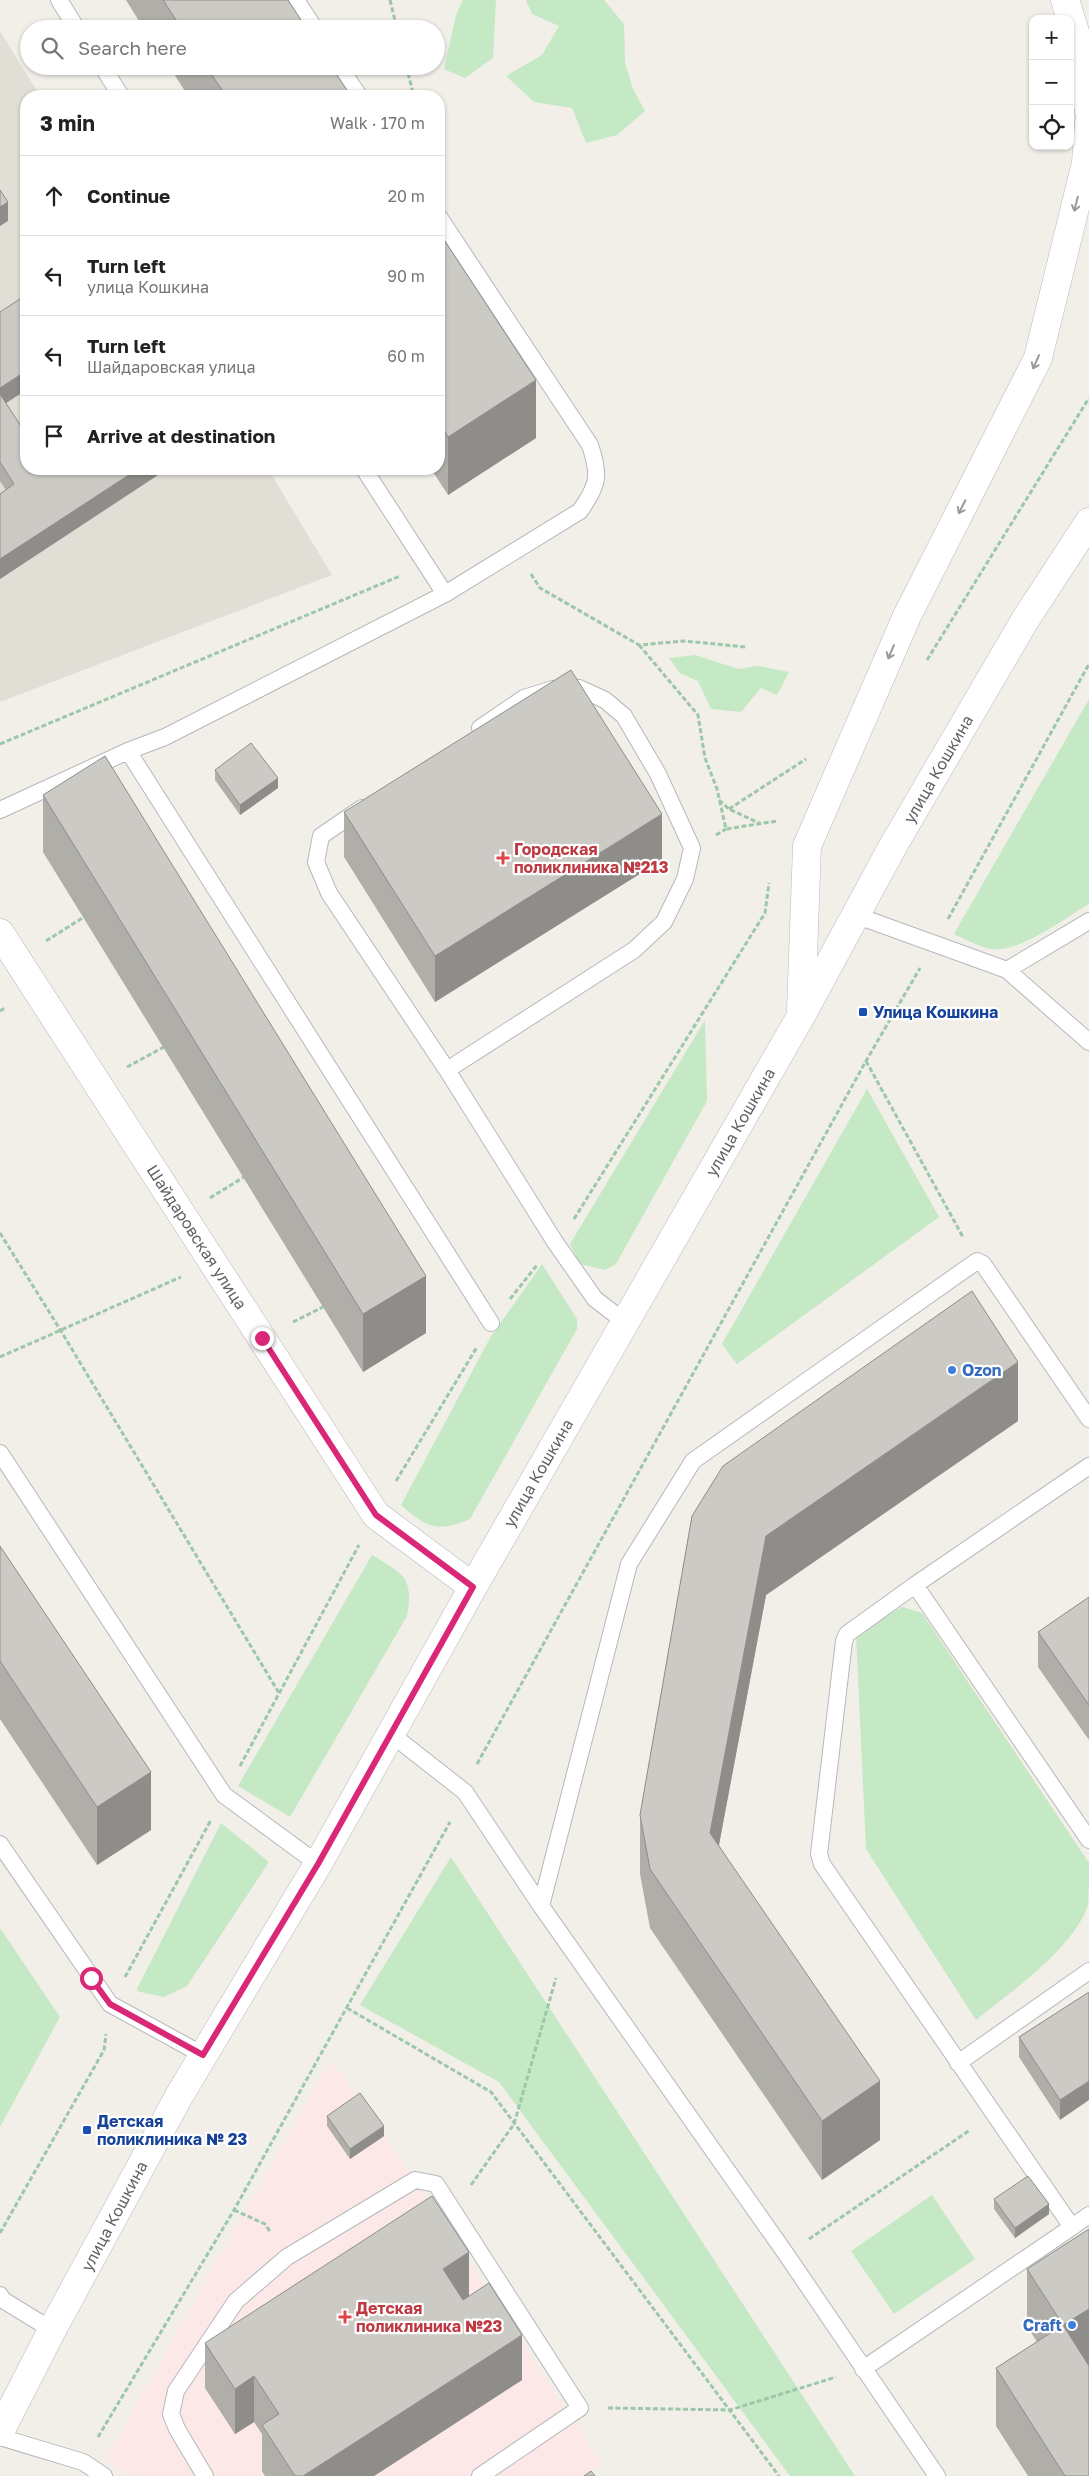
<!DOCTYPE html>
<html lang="en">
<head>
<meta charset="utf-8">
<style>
	:root { --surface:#fff; --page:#f2f2f2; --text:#222; --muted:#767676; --line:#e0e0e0 }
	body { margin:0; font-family:"Golos Text",sans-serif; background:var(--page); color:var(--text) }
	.controls { position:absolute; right:15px; top:15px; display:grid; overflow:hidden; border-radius:10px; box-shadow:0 1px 4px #0004 }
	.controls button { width:45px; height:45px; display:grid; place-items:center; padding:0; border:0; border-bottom:1px solid var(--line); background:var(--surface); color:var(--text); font:25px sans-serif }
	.stop { position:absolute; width:15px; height:15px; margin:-11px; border:4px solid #db2777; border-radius:50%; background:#fff }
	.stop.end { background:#db2777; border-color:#fff; box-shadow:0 1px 5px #0008 }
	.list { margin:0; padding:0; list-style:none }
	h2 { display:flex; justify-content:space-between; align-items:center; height:65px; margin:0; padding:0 20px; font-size:21px }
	h2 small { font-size:16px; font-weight:400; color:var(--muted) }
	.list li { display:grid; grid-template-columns:32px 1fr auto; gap:15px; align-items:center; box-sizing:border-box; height:80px; padding:0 20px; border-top:1px solid var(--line) }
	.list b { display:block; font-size:19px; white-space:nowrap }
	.list p { margin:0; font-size:16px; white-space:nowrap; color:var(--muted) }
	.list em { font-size:16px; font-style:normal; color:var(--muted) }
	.icon { flex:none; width:28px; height:28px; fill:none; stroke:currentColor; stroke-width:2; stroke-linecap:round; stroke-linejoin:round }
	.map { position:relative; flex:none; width:1089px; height:2476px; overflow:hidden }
	.search { position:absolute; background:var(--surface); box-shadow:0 1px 4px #0004; left:20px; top:20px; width:425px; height:55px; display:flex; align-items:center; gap:12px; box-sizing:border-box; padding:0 18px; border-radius:28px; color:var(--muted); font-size:19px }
	.panel { position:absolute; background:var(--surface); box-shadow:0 1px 4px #0004; left:20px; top:90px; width:425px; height:385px; border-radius:20px }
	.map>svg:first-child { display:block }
</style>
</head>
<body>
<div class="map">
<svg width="1089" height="2476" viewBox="0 0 1089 2476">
	<rect width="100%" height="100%" fill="#f1efe8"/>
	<path fill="#e1ded6" d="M0 31 40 96H26V469H268L332 575 0 702Z"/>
	<path fill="#fce8e6" d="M331 2059 415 2180 601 2463 582 2476H130L105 2460Z"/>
	<path fill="#c5e8c5" d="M463 0H496L493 58 465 78 444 69 456 15Z
		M526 0H604L624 24 625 63 633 89 645 111 617 135 586 143 572 108 534 102 506 76 542 55 559 26 532 14Z
		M695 655 738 669 758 666 789 672 777 695 761 688 741 712 711 709 698 681 680 673 669 658Z
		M1089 699V904C1065 918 1018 954 990 949 978 946 965 939 954 934Z
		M705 1020 707 1101 616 1264 605 1270 580 1264 570 1244Z
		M867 1089 939 1217 737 1364 722 1344Z
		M542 1264 577 1319V1329L470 1519C438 1533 427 1528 401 1505L490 1338Z
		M372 1555C403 1574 414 1576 407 1616L290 1817 238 1786Z
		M902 1607 922 1613 1089 1863C1089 1875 1089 1893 1088 1905 1074 1948 1011 1992 976 2020L866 1849 856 1634Z
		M221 1823 269 1862 187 1986 164 1997 136 1991Z
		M451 1857 855 2476H790L499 2082 360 2005Z
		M0 1928 60 2017 0 2127Z
		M932 2195 975 2259 894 2314 851 2251Z"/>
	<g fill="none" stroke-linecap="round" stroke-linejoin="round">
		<defs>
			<path id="lane" d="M59 0 77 29
				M296 0 315 29
				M102 66 121 96
				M339 66 359 96
				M364 469 445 594
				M480 728 524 698 553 689 579 688 605 700 624 716 658 774 692 848 685 879 664 922 634 950 447 1070 555 1242 595 1299 625 1322
				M128 751 491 1323
				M362 808 321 836 316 862 329 893 447 1070
				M0 810 128 751 165 737 445 594 580 511C599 484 600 475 590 445L439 217
				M855 915 1007 970
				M1089 921 1007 970 1089 1042
				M0 1453 224 1795 318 1864
				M915 1585 1089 1840
				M391 1734 465 1792 541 1906 786 2254 937 2476
				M0 1844 110 2004 203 2055
				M541 1906 629 1564 693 1461 977 1261 983 1264 1089 1419
				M958 2063 1089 1971
				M1072 2227 1089 2215
				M0 2295 3 2300 52 2330
				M863 2369 1072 2227 822 1864 819 1854 844 1641 847 1634 915 1585 1089 1466
				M0 2437 83 2462 104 2476
				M205 2476 177 2429 171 2414 176 2391 236 2301 287 2257 415 2180 436 2184 580 2408 480 2476"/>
			<path id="street" d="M0 933 376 1515 473 1587"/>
			<path id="secondary" d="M1065 0 1076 35 1089 112
				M801 1010 807 846 907 616 1038 358 1086 163 1089 122
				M0 2432 52 2330 179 2096 318 1864 473 1587 801 1016 893 846 1025 620 1089 522"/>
		</defs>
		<use href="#lane" stroke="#b5b8bc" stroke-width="18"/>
		<use href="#street" stroke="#b5b8bc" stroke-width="29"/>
		<use href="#secondary" stroke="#b6babf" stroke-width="29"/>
		<path stroke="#9cc7a9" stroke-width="3" stroke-dasharray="5 2.5" stroke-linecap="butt" d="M390 0 397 29
			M406 66 414 96
			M531 574 540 588 639 645 684 641 745 647
			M639 645 698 715 705 758 717 789 726 829 777 821
			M927 660 1089 398
			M0 744 400 576
			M719 800 729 809 761 824
			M729 809 806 759
			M716 835 726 829
			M948 919 1089 664
			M46 941 84 917
			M0 1011 6 1007
			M866 1061 963 1237
			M127 1067 164 1047
			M210 1198 244 1177
			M574 1219 765 913 769 883
			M0 1233 61 1331 279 1693
			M510 1299 537 1265
			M293 1322 323 1307
			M0 1357 181 1277
			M396 1481 477 1347
			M477 1764 866 1061 920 968
			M240 1766 359 1545
			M125 1977 211 1820
			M347 2008 491 2092 779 2476
			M471 2185 514 2124 556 1978
			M234 2210 265 2224 271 2233
			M0 2233 104 2050 106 2034
			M809 2239 970 2130
			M608 2408 730 2410 836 2377
			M98 2437 234 2210 450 1822"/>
		<use href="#lane" stroke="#fff" stroke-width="16"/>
		<use href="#street" stroke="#fff" stroke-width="28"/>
		<use href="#secondary" stroke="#fff" stroke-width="28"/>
	</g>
	<path fill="#afaea9" d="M126 0H288L307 29H144Z
		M169 66H331L351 96H188Z
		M439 232 536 438 448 495 431 469H439Z
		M26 295V390L6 403 26 469H164V471L0 579V494L6 490 0 481V312Z
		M215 770 278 788 240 815 215 780Z
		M43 795 426 1333 363 1372 43 852Z
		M344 812 662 860 435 1002 344 857Z
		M1018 1421 766 1595 719 1845 880 2140 822 2180 650 1928 640 1874V1815L692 1516Z
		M0 1546 151 1830 97 1865 0 1719Z
		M1089 1597V1740L1038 1667V1632Z
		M1089 1992 1060 2120 1019 2057V2037Z
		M327 2116 384 2136 350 2159 327 2126Z
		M994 2199 1049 2214 1015 2238 994 2209Z
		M1089 2229V2476H1028L996 2426V2368L1037 2342 1027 2326V2269Z
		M469 2297 522 2380 374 2476H265L262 2471V2434L254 2422 235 2434 205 2388V2343Z"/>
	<path fill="#8f8d8a" d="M8 202V221L0 226V207Z
		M26 371V390L0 407V388Z
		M536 380V438L448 495V437Z
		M138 469H164V471L0 579V559Z
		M278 778V788L240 815V805Z
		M662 814V860L435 1002V956Z
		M426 1276V1333L363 1372V1314Z
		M1018 1362V1421L766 1595 710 1892V1833L766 1536Z
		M151 1772V1830L97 1865V1807Z
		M880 2081V2140L822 2180V2121Z
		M1089 2081V2100L1060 2120V2100Z
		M384 2126V2136L350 2159V2149Z
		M1049 2204V2214L1015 2238V2228Z
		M469 2252V2298L443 2314V2269Z
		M1089 2309V2366L1063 2325Z
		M522 2335V2380L374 2476H303Z
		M254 2376V2422L235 2434V2389Z"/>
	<path fill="#cccac5" stroke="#8f8d8a" d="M163 0H288L307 29H182Z
		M206 66H331L351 96H226Z
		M0 190 8 202 0 207Z
		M439 232 536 380 448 437 439 423Z
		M26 295V371L0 388V312Z
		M0 394 26 434V469H138L0 559V494L14 484 0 462Z
		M571 670 662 814 435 956 344 812Z
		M251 743 278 778 240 805 215 770Z
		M105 756 426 1276 363 1314 43 795Z
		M972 1291 1018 1362 766 1536 710 1833 880 2081 822 2121 650 1869 640 1815 692 1516 723 1466Z
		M0 1546 151 1772 97 1807 0 1661Z
		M1089 1597V1705L1038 1632Z
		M1089 1992V2081L1060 2100 1019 2037Z
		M360 2093 384 2126 350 2149 327 2116Z
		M1028 2176 1049 2204 1015 2228 994 2199Z
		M432 2196 469 2252 443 2269 463 2300 489 2283 522 2335 303 2476H295L262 2425 279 2414 254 2376 235 2389 205 2343Z
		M1089 2229V2309L1063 2325 1089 2366V2476H1065L996 2368 1063 2325 1027 2269Z
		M591 2471 595 2476H584Z"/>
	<defs><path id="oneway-shaft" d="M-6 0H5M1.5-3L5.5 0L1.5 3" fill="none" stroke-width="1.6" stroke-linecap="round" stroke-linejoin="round" transform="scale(1.25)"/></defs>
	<g stroke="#979a9d">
		<use href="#oneway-shaft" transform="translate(1076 204) rotate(104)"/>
		<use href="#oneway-shaft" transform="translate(1036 362) rotate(114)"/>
		<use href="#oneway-shaft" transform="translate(962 507) rotate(117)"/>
		<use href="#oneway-shaft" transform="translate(891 652) rotate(113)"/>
	</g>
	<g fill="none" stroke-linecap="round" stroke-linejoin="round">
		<path stroke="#db2777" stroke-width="6" d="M91 1978 110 2004 203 2055 318 1864 473 1587 376 1515 262 1338"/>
	</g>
	<g fill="#e0444e" stroke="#fff" stroke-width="2">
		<path d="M500.5 850.5h5v5h5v5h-5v5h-5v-5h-5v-5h5z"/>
		<path d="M342.5 2309.5h5v5h5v5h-5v5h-5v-5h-5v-5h5z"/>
	</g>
	<g fill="#1a4fb4" stroke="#fff" stroke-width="2">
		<rect x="858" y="1007" width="10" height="10" rx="2.5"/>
		<rect x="82" y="2125" width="10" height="10" rx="2.5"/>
	</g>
	<g fill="#3f7fe0" stroke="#fff" stroke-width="2">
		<circle cx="952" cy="1370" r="5"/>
		<circle cx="1072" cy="2325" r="5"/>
	</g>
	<g text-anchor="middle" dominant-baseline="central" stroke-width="4.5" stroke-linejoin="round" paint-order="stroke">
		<g font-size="16" fill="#5f6368" stroke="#fff">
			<text transform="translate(938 769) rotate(-60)">улица Кошкина</text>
			<text transform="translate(740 1122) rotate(-60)">улица Кошкина</text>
			<text transform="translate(197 1237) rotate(57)">Шайдаровская улица</text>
			<text transform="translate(538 1473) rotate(-60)">улица Кошкина</text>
			<text transform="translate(114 2216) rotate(-62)">улица Кошкина</text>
		</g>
		<g font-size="16" font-weight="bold" fill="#be3a42" stroke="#fff" text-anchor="start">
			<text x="514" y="849">Городская<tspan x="514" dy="18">поликлиника №213</tspan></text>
			<text x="356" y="2308">Детская<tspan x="356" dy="18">поликлиника №23</tspan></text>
		</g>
		<g font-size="16" font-weight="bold" fill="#164399" stroke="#fff" text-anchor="start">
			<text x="873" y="1012">Улица Кошкина</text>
			<text x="97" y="2121">Детская<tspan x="97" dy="18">поликлиника № 23</tspan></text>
		</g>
		<g font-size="16" font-weight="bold" fill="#366cbe" stroke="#fff" text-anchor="start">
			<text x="962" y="1370">Ozon</text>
			<text x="1062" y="2325" text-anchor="end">Craft</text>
		</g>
	</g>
</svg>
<div class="controls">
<button>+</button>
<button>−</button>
<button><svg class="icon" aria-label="locate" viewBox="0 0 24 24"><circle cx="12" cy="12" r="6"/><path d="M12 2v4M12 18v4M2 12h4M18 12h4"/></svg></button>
</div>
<div class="stop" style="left:91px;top:1978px"></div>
<div class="stop end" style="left:262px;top:1338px"></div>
<div class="search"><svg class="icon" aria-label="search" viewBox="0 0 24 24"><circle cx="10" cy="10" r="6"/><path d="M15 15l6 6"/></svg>Search here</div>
<section class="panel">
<h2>3 min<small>Walk · 170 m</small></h2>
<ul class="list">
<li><svg class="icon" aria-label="ahead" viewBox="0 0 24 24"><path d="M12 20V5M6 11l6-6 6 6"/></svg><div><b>Continue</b></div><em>20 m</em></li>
<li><svg class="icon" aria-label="left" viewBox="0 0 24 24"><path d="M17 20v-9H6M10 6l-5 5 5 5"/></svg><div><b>Turn left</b><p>улица Кошкина</p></div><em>90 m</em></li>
<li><svg class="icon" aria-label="left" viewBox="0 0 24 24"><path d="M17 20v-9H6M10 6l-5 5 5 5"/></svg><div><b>Turn left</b><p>Шайдаровская улица</p></div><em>60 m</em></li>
<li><svg class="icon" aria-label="arrive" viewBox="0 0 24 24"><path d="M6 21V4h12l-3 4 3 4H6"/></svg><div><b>Arrive at destination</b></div></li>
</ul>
</section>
</div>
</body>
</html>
